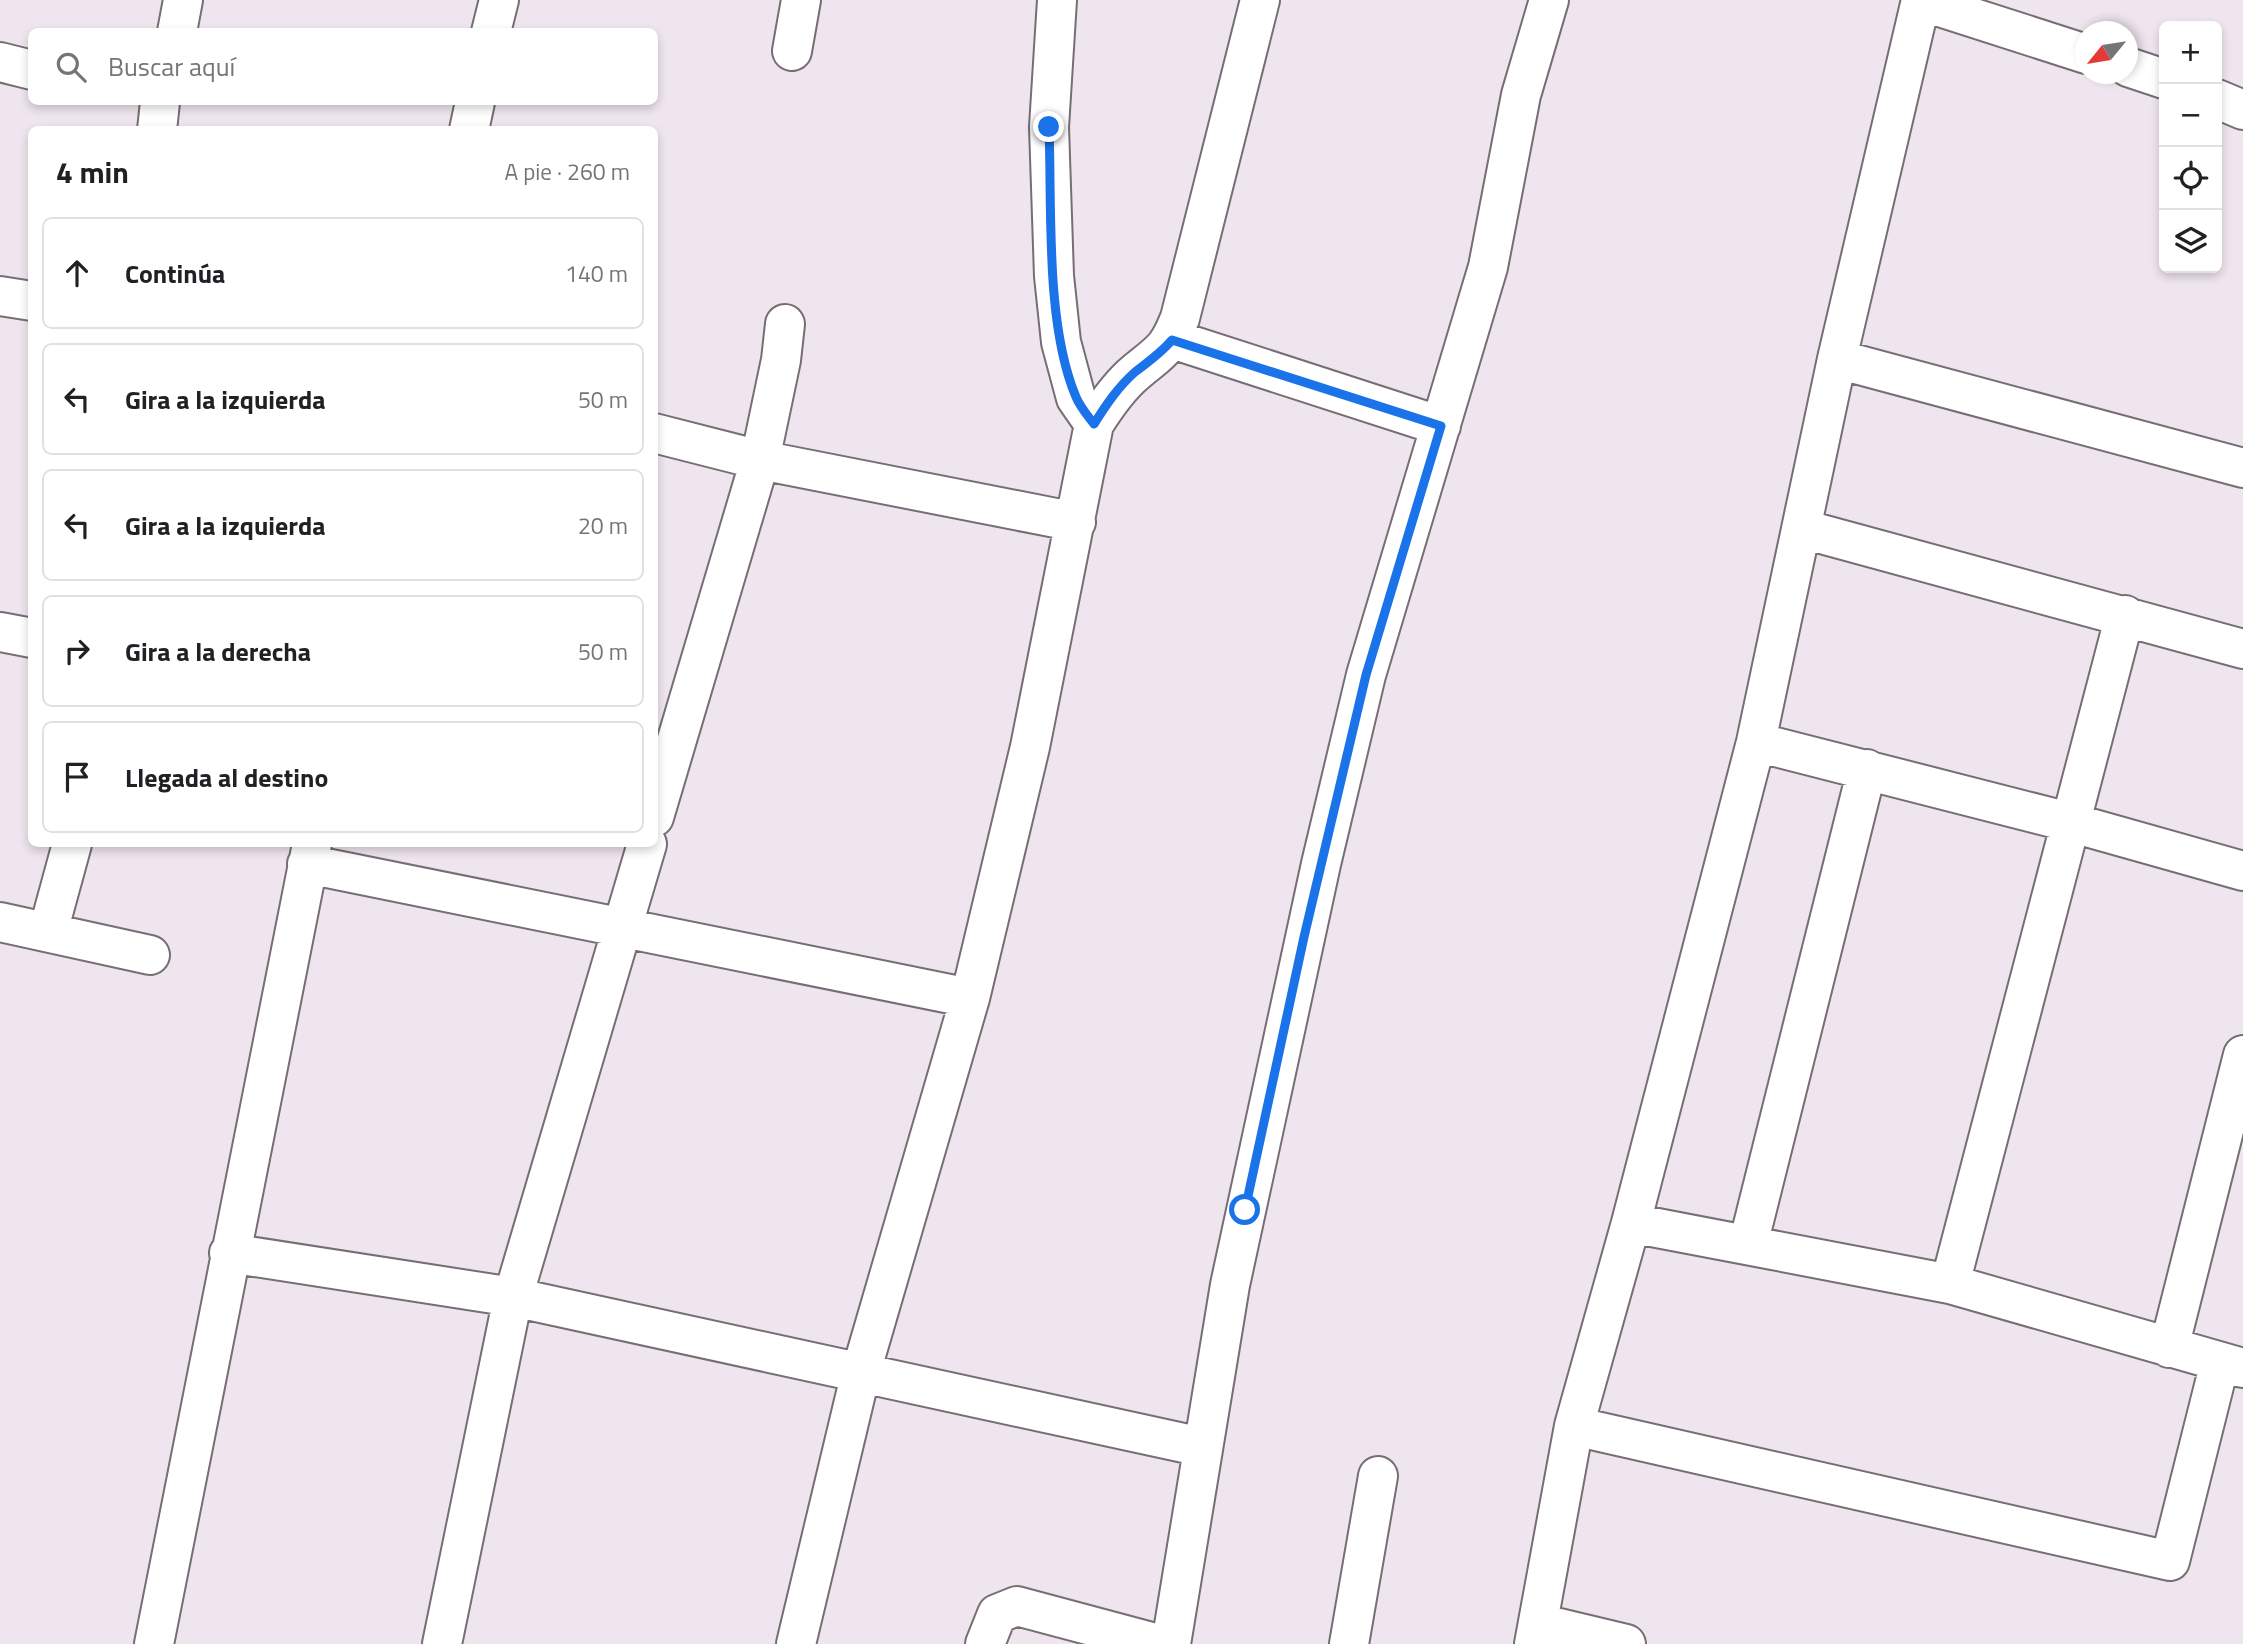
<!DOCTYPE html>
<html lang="es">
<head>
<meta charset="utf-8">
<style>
	:root { --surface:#fff; --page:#f2f2f2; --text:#202124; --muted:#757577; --line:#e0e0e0 }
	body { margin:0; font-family:"Titillium Web",sans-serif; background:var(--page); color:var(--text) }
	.controls { position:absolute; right:21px; top:21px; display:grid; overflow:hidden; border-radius:10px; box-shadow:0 4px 10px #0003 }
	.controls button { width:63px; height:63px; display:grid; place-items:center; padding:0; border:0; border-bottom:2px solid var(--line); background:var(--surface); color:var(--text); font:35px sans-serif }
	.compass { position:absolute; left:2075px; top:21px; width:63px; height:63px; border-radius:50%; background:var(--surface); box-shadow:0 4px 10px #0003; rotate:240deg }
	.stop { position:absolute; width:21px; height:21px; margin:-16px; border:5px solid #1a73e8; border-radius:50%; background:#fff }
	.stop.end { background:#1a73e8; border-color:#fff; box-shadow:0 2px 7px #0008 }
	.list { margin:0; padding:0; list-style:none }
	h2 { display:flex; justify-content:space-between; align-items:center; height:91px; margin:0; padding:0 28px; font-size:30px }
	h2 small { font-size:23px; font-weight:400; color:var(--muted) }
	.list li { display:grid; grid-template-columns:46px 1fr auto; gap:21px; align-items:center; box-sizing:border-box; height:112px; margin:0 14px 14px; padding:0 14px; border:2px solid var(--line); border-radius:10px }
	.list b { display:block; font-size:26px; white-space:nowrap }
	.list em { font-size:23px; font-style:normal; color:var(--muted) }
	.icon { flex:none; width:38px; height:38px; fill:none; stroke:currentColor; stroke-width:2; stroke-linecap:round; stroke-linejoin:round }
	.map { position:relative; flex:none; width:2243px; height:1644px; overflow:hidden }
	.search { position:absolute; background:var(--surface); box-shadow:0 4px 10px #0003; left:28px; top:28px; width:630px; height:77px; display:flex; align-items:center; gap:18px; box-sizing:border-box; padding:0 24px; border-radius:10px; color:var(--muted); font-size:26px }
	.panel { position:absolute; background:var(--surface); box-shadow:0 4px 10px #0003; left:28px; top:126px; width:630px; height:721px; border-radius:10px }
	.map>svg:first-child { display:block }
</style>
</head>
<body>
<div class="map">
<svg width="2243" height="1644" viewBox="0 0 2243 1644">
	<rect width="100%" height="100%" fill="#efe5ee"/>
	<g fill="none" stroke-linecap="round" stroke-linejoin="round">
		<defs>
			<path id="street" d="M1057 0 1049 127 1054 276 1061 342 1076 398 1094 424
				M1921 1 2086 54
				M177 32 183 0
				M491 32 499 0
				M792 51 801 0
				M0 62 32 70
				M2128 67 2164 79
				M2217 99 2243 110
				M157 130 160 102
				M469 130 475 102
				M0 296 32 301
				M1172 339 1441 426
				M1837 359 2243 468
				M654 433 760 460 1076 522
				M1803 529 2243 649
				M0 632 32 638
				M1756 742 2069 822 2243 871
				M654 817 760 460 781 360 785 324
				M307 864 970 998
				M0 922 150 955
				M48 932 72 844
				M1631 1223 1950 1284 2243 1368
				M1748 1245 1867 769
				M229 1253 513 1297 1202 1447
				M1950 1284 2125 615
				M2169 1348 2243 1055
				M1574 1426 2170 1561 2220 1362
				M1538 1623 1626 1644
				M154 1644 312 844
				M442 1644 513 1297 647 844
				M796 1644 861 1372 970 998 1030 747 1094 424C1106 405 1119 386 1136 372 1161 351 1167 351 1180 318L1260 0
				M985 1644 997 1614 1017 1606 1159 1644
				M1171 1644 1230 1285 1321 864 1366 675 1488 267 1521 95 1549 0
				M1349 1644 1378 1476
				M1534 1644 1574 1426 1631 1223 1756 742 1837 359 1921 0"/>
		</defs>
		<use href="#street" stroke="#766d75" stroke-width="42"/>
		<use href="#street" stroke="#fff" stroke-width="38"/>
	</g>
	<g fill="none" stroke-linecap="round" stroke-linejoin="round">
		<path stroke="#1a73e8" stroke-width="9" d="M1049 127C1052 207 1045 324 1076 397 1080 407 1088 416 1094 424 1106 405 1118 387 1135 372 1149 361 1160 354 1172 340L1441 426 1366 675 1304 937 1245 1210"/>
	</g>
</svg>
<div class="controls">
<button>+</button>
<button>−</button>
<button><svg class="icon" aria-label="locate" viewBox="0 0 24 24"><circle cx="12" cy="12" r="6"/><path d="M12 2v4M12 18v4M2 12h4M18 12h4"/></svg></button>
<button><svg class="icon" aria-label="layers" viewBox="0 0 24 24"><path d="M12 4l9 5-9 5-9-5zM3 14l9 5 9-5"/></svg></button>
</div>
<svg class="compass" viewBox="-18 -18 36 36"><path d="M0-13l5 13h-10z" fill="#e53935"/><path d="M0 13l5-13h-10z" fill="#757577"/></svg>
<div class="stop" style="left:1245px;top:1210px"></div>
<div class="stop end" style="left:1049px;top:127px"></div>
<div class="search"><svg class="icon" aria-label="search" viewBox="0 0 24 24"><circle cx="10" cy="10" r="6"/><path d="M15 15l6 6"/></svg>Buscar aquí</div>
<section class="panel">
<h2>4 min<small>A pie · 260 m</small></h2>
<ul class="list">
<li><svg class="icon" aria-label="ahead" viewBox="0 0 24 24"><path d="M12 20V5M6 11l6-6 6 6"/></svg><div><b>Continúa</b></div><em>140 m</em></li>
<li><svg class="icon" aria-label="left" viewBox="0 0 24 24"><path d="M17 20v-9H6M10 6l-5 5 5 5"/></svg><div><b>Gira a la izquierda</b></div><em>50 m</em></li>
<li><svg class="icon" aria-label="left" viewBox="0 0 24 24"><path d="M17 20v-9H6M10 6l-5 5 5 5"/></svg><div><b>Gira a la izquierda</b></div><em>20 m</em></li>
<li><svg class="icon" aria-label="right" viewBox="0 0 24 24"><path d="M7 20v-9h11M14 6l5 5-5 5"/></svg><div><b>Gira a la derecha</b></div><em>50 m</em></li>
<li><svg class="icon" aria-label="arrive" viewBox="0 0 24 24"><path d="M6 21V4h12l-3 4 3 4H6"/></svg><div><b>Llegada al destino</b></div></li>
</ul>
</section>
</div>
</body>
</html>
